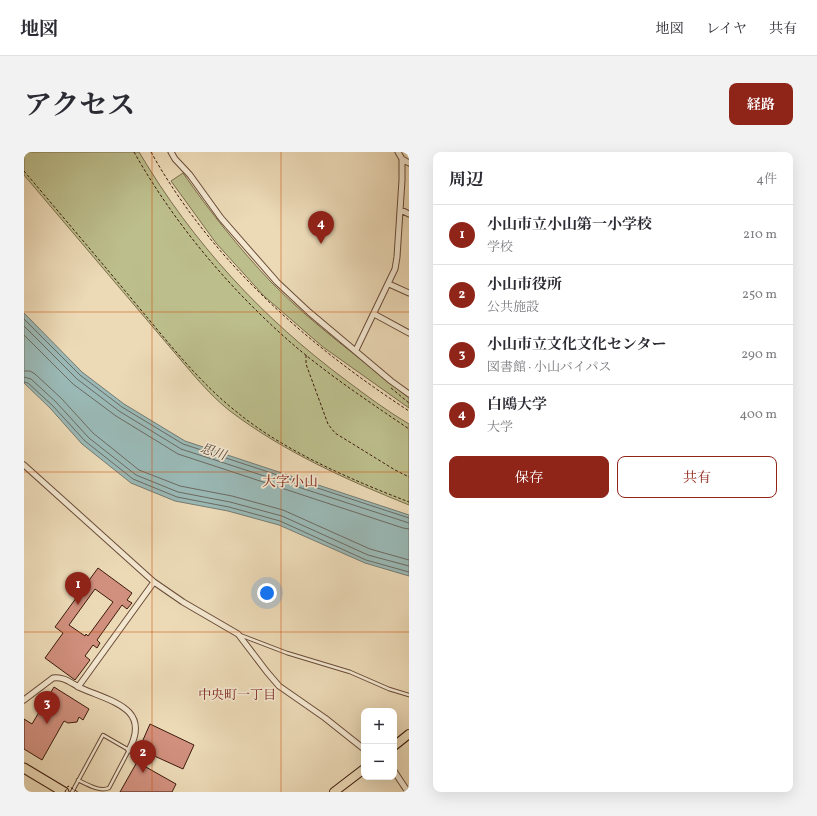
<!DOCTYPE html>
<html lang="ja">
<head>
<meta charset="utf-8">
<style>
	:root { --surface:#fff; --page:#f2f2f3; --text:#2b2b33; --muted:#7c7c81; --line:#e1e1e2; --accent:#8f2418 }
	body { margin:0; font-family:Vollkorn,"Noto Serif JP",serif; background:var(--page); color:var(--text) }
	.controls { position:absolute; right:12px; bottom:12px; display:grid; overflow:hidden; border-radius:8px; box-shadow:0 4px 16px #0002 }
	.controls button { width:36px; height:36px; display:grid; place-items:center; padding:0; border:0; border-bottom:1px solid var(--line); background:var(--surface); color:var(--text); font:20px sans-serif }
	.you { position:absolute; left:243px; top:441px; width:14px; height:14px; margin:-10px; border:3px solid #fff; border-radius:50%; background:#1a73e8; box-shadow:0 0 0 6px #1a73e833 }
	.badge { display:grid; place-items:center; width:26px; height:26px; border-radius:50%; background:var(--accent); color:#fff; font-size:13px; font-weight:700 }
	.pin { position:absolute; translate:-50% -33px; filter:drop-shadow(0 1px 2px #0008) }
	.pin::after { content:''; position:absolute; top:21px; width:14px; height:12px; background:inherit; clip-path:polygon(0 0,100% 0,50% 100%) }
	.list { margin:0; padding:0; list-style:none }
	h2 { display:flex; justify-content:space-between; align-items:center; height:52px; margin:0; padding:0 16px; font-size:17px }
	h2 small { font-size:13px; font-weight:400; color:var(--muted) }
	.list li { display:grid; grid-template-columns:26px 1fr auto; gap:12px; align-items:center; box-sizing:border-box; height:60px; padding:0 16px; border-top:1px solid var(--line) }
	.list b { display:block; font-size:15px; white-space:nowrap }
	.list p { margin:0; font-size:13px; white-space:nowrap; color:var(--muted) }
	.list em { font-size:13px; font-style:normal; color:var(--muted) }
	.actions { display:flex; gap:8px; padding:12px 16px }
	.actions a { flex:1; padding:9px 0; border:1px solid var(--accent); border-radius:8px; text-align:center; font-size:14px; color:var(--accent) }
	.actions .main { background:var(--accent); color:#fff }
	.map { position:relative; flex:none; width:385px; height:640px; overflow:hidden; border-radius:8px }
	header { display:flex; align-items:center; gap:24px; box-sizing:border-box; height:56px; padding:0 20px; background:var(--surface); border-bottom:1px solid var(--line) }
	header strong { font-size:19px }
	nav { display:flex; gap:22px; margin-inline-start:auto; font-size:14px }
	.intro { display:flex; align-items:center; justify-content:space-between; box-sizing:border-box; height:96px; padding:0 24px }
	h1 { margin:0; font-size:28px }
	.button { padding:10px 18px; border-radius:8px; background:var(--accent); color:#fff; font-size:14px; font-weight:700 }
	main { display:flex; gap:24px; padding:0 24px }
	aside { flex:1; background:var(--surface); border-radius:8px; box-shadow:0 4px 16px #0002 }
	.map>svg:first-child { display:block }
</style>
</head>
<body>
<header>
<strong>地図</strong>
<nav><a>地図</a><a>レイヤ</a><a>共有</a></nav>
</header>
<div class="intro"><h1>アクセス</h1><a class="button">経路</a></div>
<main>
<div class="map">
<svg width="385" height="640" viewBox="0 0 385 640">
	<rect width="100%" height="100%" fill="#ecdab7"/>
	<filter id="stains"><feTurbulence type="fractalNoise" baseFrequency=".005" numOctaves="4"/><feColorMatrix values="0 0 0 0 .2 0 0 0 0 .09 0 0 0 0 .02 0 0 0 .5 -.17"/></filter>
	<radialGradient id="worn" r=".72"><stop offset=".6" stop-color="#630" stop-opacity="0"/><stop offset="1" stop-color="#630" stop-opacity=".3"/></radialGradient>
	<path fill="#bcbe8c" stroke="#7c6c4c" d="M0 0H115C169 91 238 166 323 229 343 244 363 259 385 272V353C323 328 260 300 206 259 192 248 179 234 167 220L0 23Z
		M159 21C186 60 215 96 247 130 289 173 339 208 385 246V256L299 195 240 144 192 91 147 29Z"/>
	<path fill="#9ab9b6" stroke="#757a72" d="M0 161 58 220 100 252 161 289 385 363V424L341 411 255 373 204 359 151 349 107 331 58 292 26 256 0 231Z"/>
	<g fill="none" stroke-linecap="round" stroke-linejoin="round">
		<path stroke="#6c6a62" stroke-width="1" d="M0 167 56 223 98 255 159 292 385 366
			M0 174 53 227 95 259 157 297 385 371
			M0 183 49 232 92 264 154 302 379 376 385 377
			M0 219H6L11 222 37 246 69 281 115 318 156 334 208 344 259 358 346 397 385 408
			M0 225 7 227 32 250 65 286 112 323 154 340 206 350 258 364 344 403 385 414
			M0 230 4 231 29 254 61 289 109 327 153 345 205 355 256 369 342 408 385 420"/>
	</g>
	<path fill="#d1907e" stroke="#3d1b0d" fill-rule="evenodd" d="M74 416 108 441 103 448 108 451 103 457 98 453 73 488 76 491 73 496 69 493 61 504 66 508 51 528 21 506 39 481 31 475ZM71 437 89 450 64 484 62 482 61 484 45 473Z
		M30 535 65 557 59 568 55 565 53 570 44 571 40 569 18 608 0 597V567L8 572Z
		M126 572 170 593 159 617 115 597Z
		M113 610 152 632 148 640H96Z"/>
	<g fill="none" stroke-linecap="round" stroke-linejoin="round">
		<defs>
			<path id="lane" d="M216 483 263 501 326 520 365 537 385 543
				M48 640 79 583 105 598 85 636C76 640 64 633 54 628"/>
			<path id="street" d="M147 0 151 7 166 23 197 66 253 130 285 160 367 229 385 242
				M378 7 385 11
				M377 58 385 62
				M365 132 385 141
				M350 162 385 181
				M332 198 371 117 373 105 378 28V7L374 0
				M0 313 130 430 159 450 214 482 243 520 255 534 301 566 340 597
				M54 535 130 430
				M0 548 29 526C41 524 49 533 59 537 89 550 127 557 105 598
				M370 619 384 640"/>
			<path id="primary" d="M370 594 385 582
				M310 640 340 617"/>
			<path id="highway" d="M0 616 40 640"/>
		</defs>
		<use href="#lane" stroke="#694b38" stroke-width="4.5"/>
		<use href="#street" stroke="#694b38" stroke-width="7"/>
		<use href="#primary" stroke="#3d1b0d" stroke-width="10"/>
		<use href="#highway" stroke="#3d1b0d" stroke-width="11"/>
		<path stroke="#3d1b0d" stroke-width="1" stroke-dasharray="3 2" stroke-linecap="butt" d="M110 0C150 71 204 135 265 189 303 222 344 249 385 277
			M127 0C187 108 282 192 385 259
			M0 19C39 65 78 111 117 158 147 194 177 232 214 261 262 300 328 328 385 350
			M282 203V212L304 272 311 281 371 318 385 325
			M367 236 385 251"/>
		<use href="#lane" stroke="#f3e7d0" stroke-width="2.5"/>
		<use href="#street" stroke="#f3e7d0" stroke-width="5"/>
		<use href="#primary" stroke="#ecdab7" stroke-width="8"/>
		<use href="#highway" stroke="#ecdab7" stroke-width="9"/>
		<path stroke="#3d1b0d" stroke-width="1" stroke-dasharray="3 2" stroke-linecap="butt" d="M41 640 44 634 54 640"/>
	</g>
	<path fill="none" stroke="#ce500c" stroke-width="1" stroke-opacity="0.55" d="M128 0V640M257 0V640M0 160H385M0 320H385M0 480H385"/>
	<g text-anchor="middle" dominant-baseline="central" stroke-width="3.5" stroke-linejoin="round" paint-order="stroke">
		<g font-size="13" font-style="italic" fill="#594a40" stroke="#f3e7d0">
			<text transform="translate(189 301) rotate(19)">思川</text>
		</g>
		<g font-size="13" fill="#7a1f14" stroke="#f3e7d0">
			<text x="213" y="544">中央町一丁目</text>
		</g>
		<g font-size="14" fill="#7a1f14" stroke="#f3e7d0">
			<text x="266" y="330">大字小山</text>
		</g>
	</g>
	<rect width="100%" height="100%" filter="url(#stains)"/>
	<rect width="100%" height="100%" fill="url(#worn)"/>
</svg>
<div class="controls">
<button>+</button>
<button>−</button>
</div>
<div class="you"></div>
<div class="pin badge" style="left:54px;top:453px">1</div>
<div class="pin badge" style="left:119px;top:621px">2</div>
<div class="pin badge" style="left:23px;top:572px">3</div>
<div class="pin badge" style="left:297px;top:92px">4</div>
</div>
<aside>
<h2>周辺<small>4件</small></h2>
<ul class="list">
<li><span class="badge">1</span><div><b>小山市立小山第一小学校</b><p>学校</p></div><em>210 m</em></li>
<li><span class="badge">2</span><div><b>小山市役所</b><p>公共施設</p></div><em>250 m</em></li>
<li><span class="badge">3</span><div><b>小山市立文化文化センター</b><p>図書館 · 小山バイパス</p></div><em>290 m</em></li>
<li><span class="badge">4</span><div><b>白鴎大学</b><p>大学</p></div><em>400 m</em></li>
</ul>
<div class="actions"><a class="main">保存</a><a>共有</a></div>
</aside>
</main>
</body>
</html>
